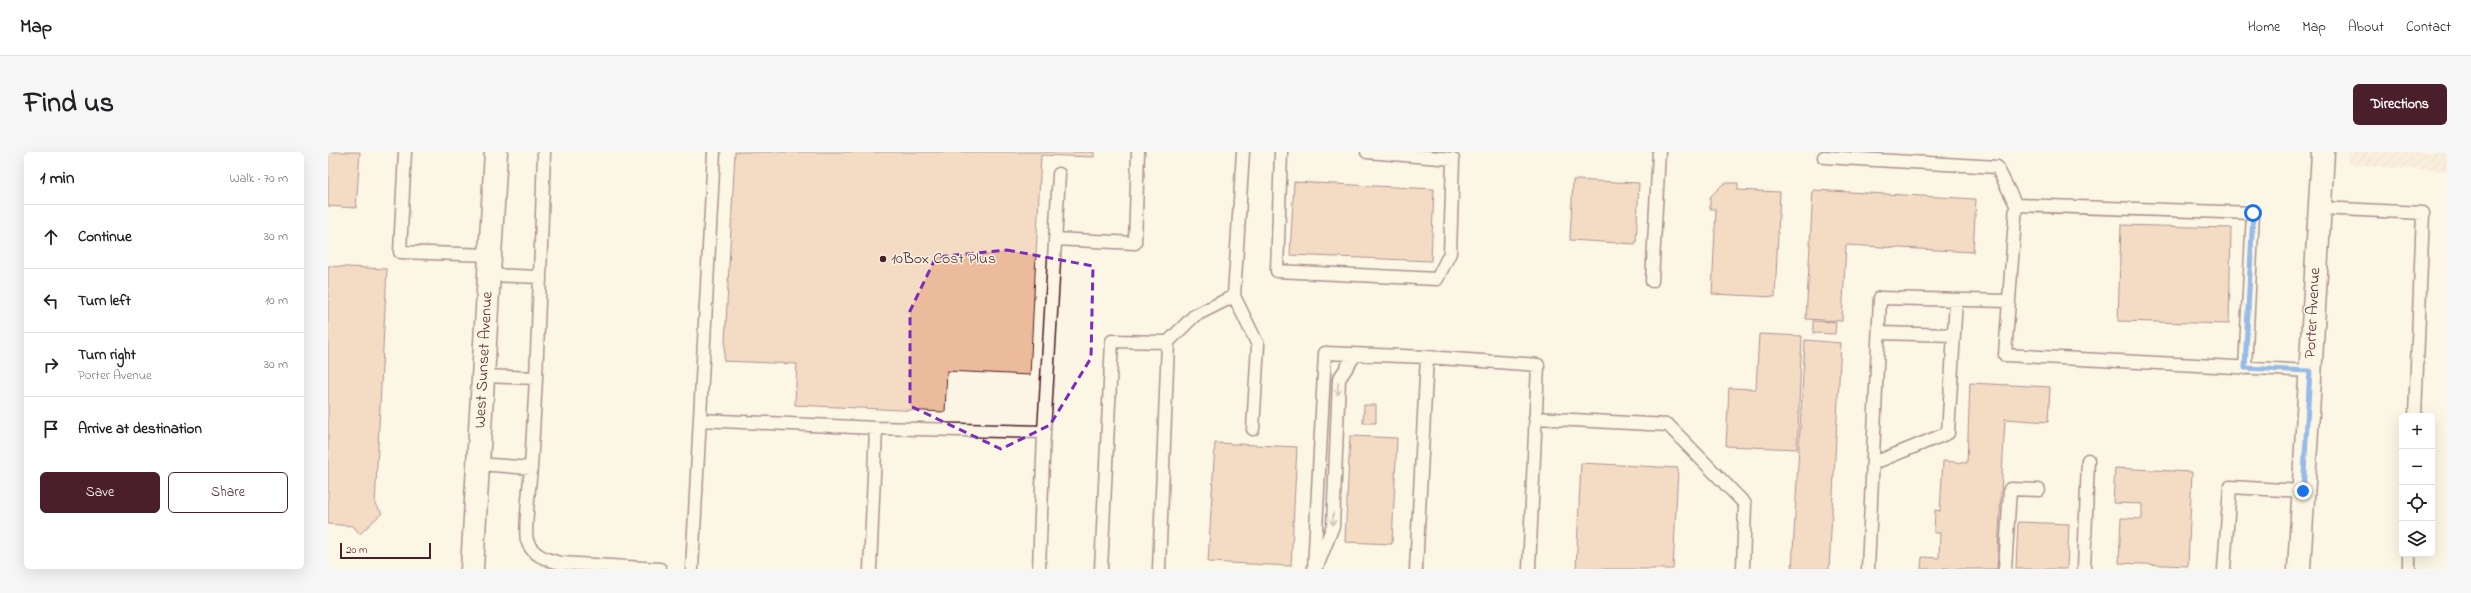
<!DOCTYPE html>
<html lang="en">
<head>
<meta charset="utf-8">
<style>
	:root { --surface:#fff; --page:#f6f6f6; --text:#202124; --muted:#757577; --line:#e0e0e0; --accent:#4a1f2b }
	body { margin:0; font-family:"Indie Flower",sans-serif; background:var(--page); color:var(--text) }
	.controls { position:absolute; right:12px; bottom:12px; display:grid; overflow:hidden; border-radius:6px; box-shadow:0 4px 16px #0002 }
	.controls button { width:36px; height:36px; display:grid; place-items:center; padding:0; border:0; border-bottom:1px solid var(--line); background:var(--surface); color:var(--text); font:20px sans-serif }
	.scale { position:absolute; left:12px; bottom:10px; width:91px; box-sizing:border-box; padding-left:4px; border:2px solid #4a1f2b; border-top:0; font-size:11px; line-height:14px; white-space:nowrap; color:#4a1f2b; -webkit-text-stroke:3px #fcf5e5; paint-order:stroke }
	.stop { position:absolute; width:12px; height:12px; margin:-9px; border:3px solid #1a73e8; border-radius:50%; background:#fff }
	.stop.end { background:#1a73e8; border-color:#fff; box-shadow:0 1px 4px #0008 }
	.list { margin:0; padding:0; list-style:none }
	h2 { display:flex; justify-content:space-between; align-items:center; height:52px; margin:0; padding:0 16px; font-size:17px }
	h2 small { font-size:13px; font-weight:400; color:var(--muted) }
	.list li { display:grid; grid-template-columns:26px 1fr auto; gap:12px; align-items:center; box-sizing:border-box; height:64px; padding:0 16px; border-top:1px solid var(--line) }
	.list b { display:block; font-size:15px; white-space:nowrap }
	.list p { margin:0; font-size:13px; white-space:nowrap; color:var(--muted) }
	.list em { font-size:13px; font-style:normal; color:var(--muted) }
	.actions { display:flex; gap:8px; padding:12px 16px }
	.actions a { flex:1; padding:9px 0; border:1px solid var(--accent); border-radius:6px; text-align:center; font-size:14px; color:var(--accent) }
	.actions .main { background:var(--accent); color:#fff }
	.icon { flex:none; width:22px; height:22px; fill:none; stroke:currentColor; stroke-width:2; stroke-linecap:round; stroke-linejoin:round }
	.map { position:relative; flex:none; width:2119px; height:417px; overflow:hidden; border-radius:6px }
	header { display:flex; align-items:center; gap:24px; box-sizing:border-box; height:56px; padding:0 20px; background:var(--surface); border-bottom:1px solid var(--line) }
	header strong { font-size:19px }
	nav { display:flex; gap:22px; margin-inline-start:auto; font-size:14px }
	.intro { display:flex; align-items:center; justify-content:space-between; box-sizing:border-box; height:96px; padding:0 24px }
	h1 { margin:0; font-size:28px }
	.button { padding:10px 18px; border-radius:6px; background:var(--accent); color:#fff; font-size:14px; font-weight:700 }
	main { display:flex; gap:24px; padding:0 24px }
	aside { flex:1; background:var(--surface); border-radius:6px; box-shadow:0 4px 16px #0002 }
	.map>svg:first-child { display:block }
</style>
</head>
<body>
<header>
<strong>Map</strong>
<nav><a>Home</a><a>Map</a><a>About</a><a>Contact</a></nav>
</header>
<div class="intro"><h1>Find us</h1><a class="button">Directions</a></div>
<main>
<aside>
<h2>1 min<small>Walk · 70 m</small></h2>
<ul class="list">
<li><svg class="icon" aria-label="ahead" viewBox="0 0 24 24"><path d="M12 20V5M6 11l6-6 6 6"/></svg><div><b>Continue</b></div><em>30 m</em></li>
<li><svg class="icon" aria-label="left" viewBox="0 0 24 24"><path d="M17 20v-9H6M10 6l-5 5 5 5"/></svg><div><b>Turn left</b></div><em>10 m</em></li>
<li><svg class="icon" aria-label="right" viewBox="0 0 24 24"><path d="M7 20v-9h11M14 6l5 5-5 5"/></svg><div><b>Turn right</b><p>Porter Avenue</p></div><em>30 m</em></li>
<li><svg class="icon" aria-label="arrive" viewBox="0 0 24 24"><path d="M6 21V4h12l-3 4 3 4H6"/></svg><div><b>Arrive at destination</b></div></li>
</ul>
<div class="actions"><a class="main">Save</a><a>Share</a></div>
</aside>
<div class="map">
<svg width="2119" height="417" viewBox="0 0 2119 417">
	<defs>
		<pattern id="industrial-furrows" width="10" height="10" patternUnits="userSpaceOnUse"><rect width="10" height="10" fill="#f7e4cf"/><path d="M-1 1l2-2M0 10L10 0M9 11l2-2" fill="none" stroke="#d5c3b2"/></pattern>
	</defs>
	<rect width="100%" height="100%" fill="#fcf5e5"/>
	<filter id="ink" filterUnits="userSpaceOnUse"><feTurbulence type="fractalNoise" baseFrequency=".025" numOctaves="2"/><feDisplacementMap in="SourceGraphic" scale="8" xChannelSelector="R" yChannelSelector="G"/><feConvolveMatrix kernelMatrix="1 2 1 2 8 2 1 2 1" color-interpolation-filters="sRGB"/></filter>
	<g filter="url(#ink)">
		<path fill="url(#industrial-furrows)" d="M2021 0H2119V19L2020 12Z"/>
		<path fill="#ecbb9c" stroke="#4a1f2b" d="M0 0H32L28 56 0 54Z
			M407 0H766V5L713 3 702 223 619 219 617 260 467 253 469 212 396 209Z
			M1245 28 1311 31 1308 92 1242 88Z
			M966 30 1106 37 1103 109 962 103Z
			M1396 31H1410V38L1452 40 1447 145 1384 142 1388 57H1382V45Z
			M1485 38 1648 47 1645 100 1518 93 1514 169 1478 167Z
			M1793 73 1903 76 1901 172 1790 169Z
			M0 114 59 117 47 352 54 361 32 382 25 374 0 372Z
			M1485 169 1508 170 1507 182 1485 181Z
			M1431 182 1474 184 1469 297 1398 294 1401 236 1428 237Z
			M1477 188 1513 191 1501 417H1464Z
			M1642 231 1722 235 1720 270 1677 267 1669 417H1593L1594 405 1611 406 1612 381H1606L1607 358 1612 359 1615 309 1639 311Z
			M1036 253H1048V271H1035Z
			M1022 284 1069 286 1064 392 1017 390Z
			M887 291 969 295 963 414 880 410Z
			M1253 311 1350 316 1345 417H1248Z
			M1787 316 1864 320 1860 414 1791 411 1793 366 1814 367V352L1785 351Z
			M1690 370 1741 372 1739 417H1688Z"/>
		<g fill="none" stroke-linecap="round" stroke-linejoin="round">
			<defs>
				<path id="service" d="M77 0 72 100 162 103
					M953 0 949 119 1109 127 1122 101 1125 7 1039 0
					M1496 5 1669 15 1688 53
					M1992 56 2095 61 2087 264
					M727 87 807 91 810 0
					M161 123 212 125 208 226
					M212 125 216 0
					M1324 129 1331 0
					M906 144 930 193 925 277
					M1551 181 1626 183
					M1099 205 1210 213 1201 417
					M1917 216 1925 61 1688 53 1677 203 1982 219
					M1207 266 1340 273 1417 352 1415 417
					M372 268 548 276 542 417
					M548 276 716 280 711 417
					M716 280 731 22
					M1546 311 1620 281 1628 148
					M150 312 203 316 208 226 155 224
					M203 316C202 329 196 379 199 388 203 403 219 408 233 411L332 417
					M990 412 1005 374 1011 227 1027 203
					M364 417 386 0
					M773 417 784 189 840 190
					M831 417 840 190 866 164 906 144 915 0
					M986 417 997 201 1099 205 1088 417
					M1540 417 1552 146 1681 149
					M1677 417 1682 337 1711 338
					M1756 417 1760 308
					M1896 417 1902 335 1975 339
					M2081 417V402"/>
				<path id="minor" d="M1971 417 1995 0"/>
				<path id="tertiary" d="M144 417 168 0"/>
			</defs>
			<use href="#service" stroke="#4a1f2b" stroke-width="15"/>
			<use href="#minor" stroke="#4a1f2b" stroke-width="25"/>
			<use href="#tertiary" stroke="#4a1f2b" stroke-width="25"/>
			<use href="#service" stroke="#fcf5e5" stroke-width="12"/>
			<use href="#minor" stroke="#fcf5e5" stroke-width="22"/>
			<use href="#tertiary" stroke="#fcf5e5" stroke-width="22"/>
		</g>
		<defs><path id="oneway-shaft" d="M-6 0H5M1.5-3L5.5 0L1.5 3" fill="none" stroke-width="1.6" stroke-linecap="round" stroke-linejoin="round"/></defs>
		<g stroke="#a38a88">
			<use href="#oneway-shaft" transform="translate(1010 237) rotate(92)"/>
			<use href="#oneway-shaft" transform="translate(1005 367) rotate(93)"/>
		</g>
	</g>
	<g fill="none" stroke-linecap="round" stroke-linejoin="round" filter="url(#ink)">
		<path stroke="#1a73e8" stroke-width="5" d="M1925 61 1917 216 1982 219 1975 339"/>
	</g>
	<path d="M0 0H2119V417H0ZM679 98 765 114 763 206 722 273 673 297 582 254V159L608 105Z" fill="#fcf5e5" fill-opacity=".55" fill-rule="evenodd"/>
	<path fill="none" stroke="#7b2cbf" stroke-width="3" stroke-dasharray="8 5" stroke-linejoin="round" d="M679 98 765 114 763 206 722 273 673 297 582 254V159L608 105Z"/>
	<circle fill="#4a1f2b" stroke="#fcf5e5" stroke-width="1.5" cx="555" cy="107" r="4"/>
	<g text-anchor="middle" dominant-baseline="central" stroke-width="3" stroke-linejoin="round" paint-order="stroke">
		<g font-size="16" fill="#4a1f2b" stroke="#fcf5e5" text-anchor="start">
			<text x="563" y="107">10Box Cost Plus</text>
		</g>
		<g font-size="16" fill="#4a1f2b" stroke="#fcf5e5">
			<text transform="translate(1985 161) rotate(-87)">Porter Avenue</text>
			<text transform="translate(156 208) rotate(-87)">West Sunset Avenue</text>
		</g>
	</g>
</svg>
<div class="controls">
<button>+</button>
<button>−</button>
<button><svg class="icon" aria-label="locate" viewBox="0 0 24 24"><circle cx="12" cy="12" r="6"/><path d="M12 2v4M12 18v4M2 12h4M18 12h4"/></svg></button>
<button><svg class="icon" aria-label="layers" viewBox="0 0 24 24"><path d="M12 4l9 5-9 5-9-5zM3 14l9 5 9-5"/></svg></button>
</div>
<div class="scale">20 m</div>
<div class="stop" style="left:1925px;top:61px"></div>
<div class="stop end" style="left:1975px;top:339px"></div>
</div>
</main>
</body>
</html>
